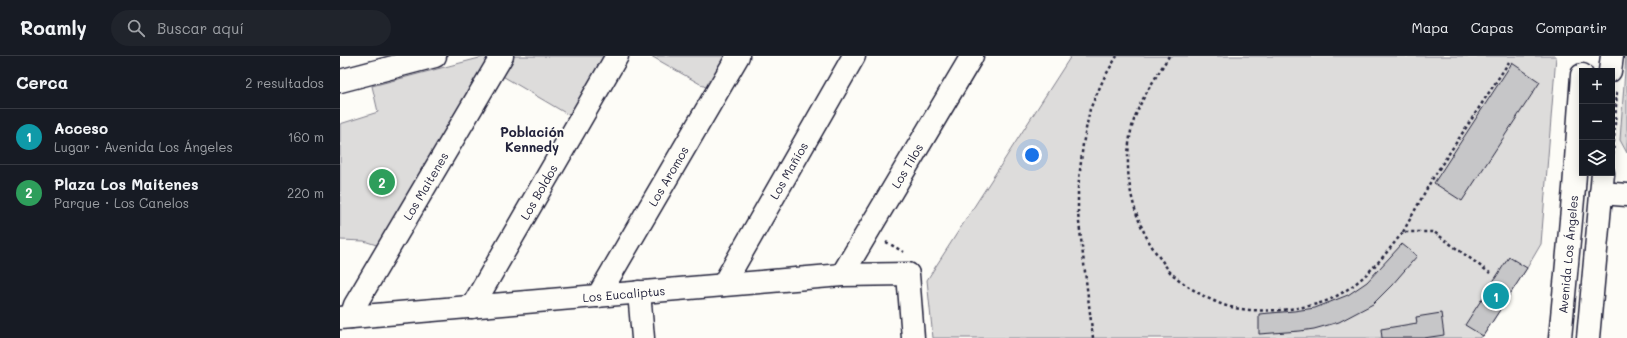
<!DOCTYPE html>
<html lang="es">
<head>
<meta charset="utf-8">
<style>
	:root { --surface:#171b24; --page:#20242c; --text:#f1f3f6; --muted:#9ea1a6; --line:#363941; --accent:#d1495b }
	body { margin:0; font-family:Mali,sans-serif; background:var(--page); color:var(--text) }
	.controls { position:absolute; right:12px; top:12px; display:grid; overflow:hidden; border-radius:0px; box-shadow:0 2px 10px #0003 }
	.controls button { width:36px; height:36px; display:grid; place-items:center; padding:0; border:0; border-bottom:1px solid var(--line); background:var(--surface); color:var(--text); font:20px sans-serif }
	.you { position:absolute; left:692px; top:99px; width:14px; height:14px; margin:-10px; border:3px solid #fff; border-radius:50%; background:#1a73e8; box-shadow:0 0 0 6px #1a73e833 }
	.badge { display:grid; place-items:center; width:26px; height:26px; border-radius:50%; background:var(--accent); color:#fff; font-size:13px; font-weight:700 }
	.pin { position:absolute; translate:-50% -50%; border:2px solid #fff; box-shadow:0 1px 4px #0006 }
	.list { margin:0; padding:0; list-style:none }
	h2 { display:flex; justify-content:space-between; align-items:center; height:52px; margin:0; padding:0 16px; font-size:17px }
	h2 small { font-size:13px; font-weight:400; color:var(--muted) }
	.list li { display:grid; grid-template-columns:26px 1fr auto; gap:12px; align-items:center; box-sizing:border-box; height:56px; padding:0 16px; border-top:1px solid var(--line) }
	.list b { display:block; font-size:15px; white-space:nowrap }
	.list p { margin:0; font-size:13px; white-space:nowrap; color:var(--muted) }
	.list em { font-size:13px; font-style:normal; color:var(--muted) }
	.icon { flex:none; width:22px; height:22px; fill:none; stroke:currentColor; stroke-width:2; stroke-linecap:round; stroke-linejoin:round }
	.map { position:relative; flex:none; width:1287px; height:282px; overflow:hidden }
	header { display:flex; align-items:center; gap:24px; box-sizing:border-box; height:56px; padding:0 20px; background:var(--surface); border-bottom:1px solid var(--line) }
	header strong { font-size:19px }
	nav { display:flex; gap:22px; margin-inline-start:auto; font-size:14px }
	.search { width:280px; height:36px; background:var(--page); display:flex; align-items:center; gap:10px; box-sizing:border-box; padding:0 14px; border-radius:22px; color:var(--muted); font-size:15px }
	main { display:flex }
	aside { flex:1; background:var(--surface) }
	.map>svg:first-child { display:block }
</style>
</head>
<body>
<header>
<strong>Roamly</strong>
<div class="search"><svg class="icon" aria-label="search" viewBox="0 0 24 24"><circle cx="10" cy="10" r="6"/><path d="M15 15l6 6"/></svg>Buscar aquí</div>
<nav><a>Mapa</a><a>Capas</a><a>Compartir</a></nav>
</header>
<main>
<aside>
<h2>Cerca<small>2 resultados</small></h2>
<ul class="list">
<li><span class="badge" style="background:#0f9aa8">1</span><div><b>Acceso</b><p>Lugar · Avenida Los Ángeles</p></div><em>160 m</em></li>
<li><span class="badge" style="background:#2e9e5b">2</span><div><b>Plaza Los Maitenes</b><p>Parque · Los Canelos</p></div><em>220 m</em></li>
</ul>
</aside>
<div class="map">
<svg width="1287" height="282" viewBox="0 0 1287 282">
	<rect width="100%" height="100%" fill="#fdfcf7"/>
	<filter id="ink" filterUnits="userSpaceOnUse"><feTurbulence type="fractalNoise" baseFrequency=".025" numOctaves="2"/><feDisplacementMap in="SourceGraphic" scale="8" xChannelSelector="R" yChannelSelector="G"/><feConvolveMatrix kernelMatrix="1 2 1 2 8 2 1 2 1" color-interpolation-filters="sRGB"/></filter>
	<g filter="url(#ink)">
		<path fill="#dddcdb" stroke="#807f8b" d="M147 0H159L46 192 24 185 0 184V68L38 56 32 30Z
			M162 0H277L239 65 154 15Z
			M311 0H398L376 37Z
			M731 0H1216L1201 188 1187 212 1143 280 1140 282H593L587 224Z
			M1286 0H1287V97L1280 84Z"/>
		<path fill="#c6c6c8" stroke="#22223b" d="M1172 7 1200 26 1122 145 1094 127Z
			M1062 188 1077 200 1052 229 1033 248 999 266 974 273 960 275 919 278V258L954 255 975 252 1008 239 1027 226Z
			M1169 201 1187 212 1143 280 1125 269Z
			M1101 257 1104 279 1084 282H1042L1041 273 1077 267 1076 261Z"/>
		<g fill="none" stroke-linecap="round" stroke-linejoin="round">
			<defs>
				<g id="minor">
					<path d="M0 25 95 0"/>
					<path d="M1261 137 1287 139"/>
					<path id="s1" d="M502 219 632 0"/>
					<path id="s2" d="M383 229 514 0"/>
					<path d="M299 236 303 282"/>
					<path id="s3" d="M258 240 398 0"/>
					<path id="s4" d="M132 251 277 0"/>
					<path id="s5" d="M11 261 15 249 162 0"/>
					<path id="s6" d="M0 262 502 219 568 218 573 282"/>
				</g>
				<g id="major">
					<path d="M1270 15 1272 0"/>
					<path id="s7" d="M1220 282 1234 132 1242 19"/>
					<path d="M1248 282 1263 117"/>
				</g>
			</defs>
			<use href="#minor" stroke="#22223b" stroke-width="25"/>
			<use href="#major" stroke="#22223b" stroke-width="25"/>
			<path stroke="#22223b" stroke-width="2.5" stroke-dasharray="3 3" stroke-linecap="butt" d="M829 0C814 25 794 51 790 81 783 123 794 167 819 201 823 206 826 211 830 216 844 229 863 241 881 248 899 255 922 255 941 254 958 252 975 250 991 243 1023 227 1041 204 1063 176H1094L1150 217
				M1273 99 1277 34
				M1063 176 1091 125 1169 6
				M546 186 564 196
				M753 282 738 158V132L743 88 750 53 764 22 777 0"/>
			<use href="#minor" stroke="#fdfcf7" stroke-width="22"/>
			<use href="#major" stroke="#fdfcf7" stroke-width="22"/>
		</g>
	</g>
	<g text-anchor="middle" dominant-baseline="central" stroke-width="4" stroke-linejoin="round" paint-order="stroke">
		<g font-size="12" fill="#22223b" stroke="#fdfcf7">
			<text stroke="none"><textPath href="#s1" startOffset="127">Los Tilos</textPath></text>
			<text stroke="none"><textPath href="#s2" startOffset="132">Los Mañíos</textPath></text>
			<text stroke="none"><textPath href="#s3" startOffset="139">Los Aromos</textPath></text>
			<text stroke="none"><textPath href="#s5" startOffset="151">Los Maitenes</textPath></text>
			<text stroke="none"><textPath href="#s4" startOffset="133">Los Boldos</textPath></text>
			<text stroke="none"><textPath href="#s7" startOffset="84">Avenida Los Ángeles</textPath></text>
			<text stroke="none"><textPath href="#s6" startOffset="285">Los Eucaliptus</textPath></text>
		</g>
		<g font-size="13" font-weight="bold" fill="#22223b" stroke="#fdfcf7">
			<text x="192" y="75">Población<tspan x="192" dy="15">Kennedy</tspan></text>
		</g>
	</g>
</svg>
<div class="controls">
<button>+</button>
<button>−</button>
<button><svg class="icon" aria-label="layers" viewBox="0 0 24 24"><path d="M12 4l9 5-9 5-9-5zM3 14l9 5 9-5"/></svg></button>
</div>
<div class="you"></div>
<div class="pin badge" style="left:1156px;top:240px;background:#0f9aa8">1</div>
<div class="pin badge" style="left:42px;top:126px;background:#2e9e5b">2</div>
</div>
</main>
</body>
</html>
